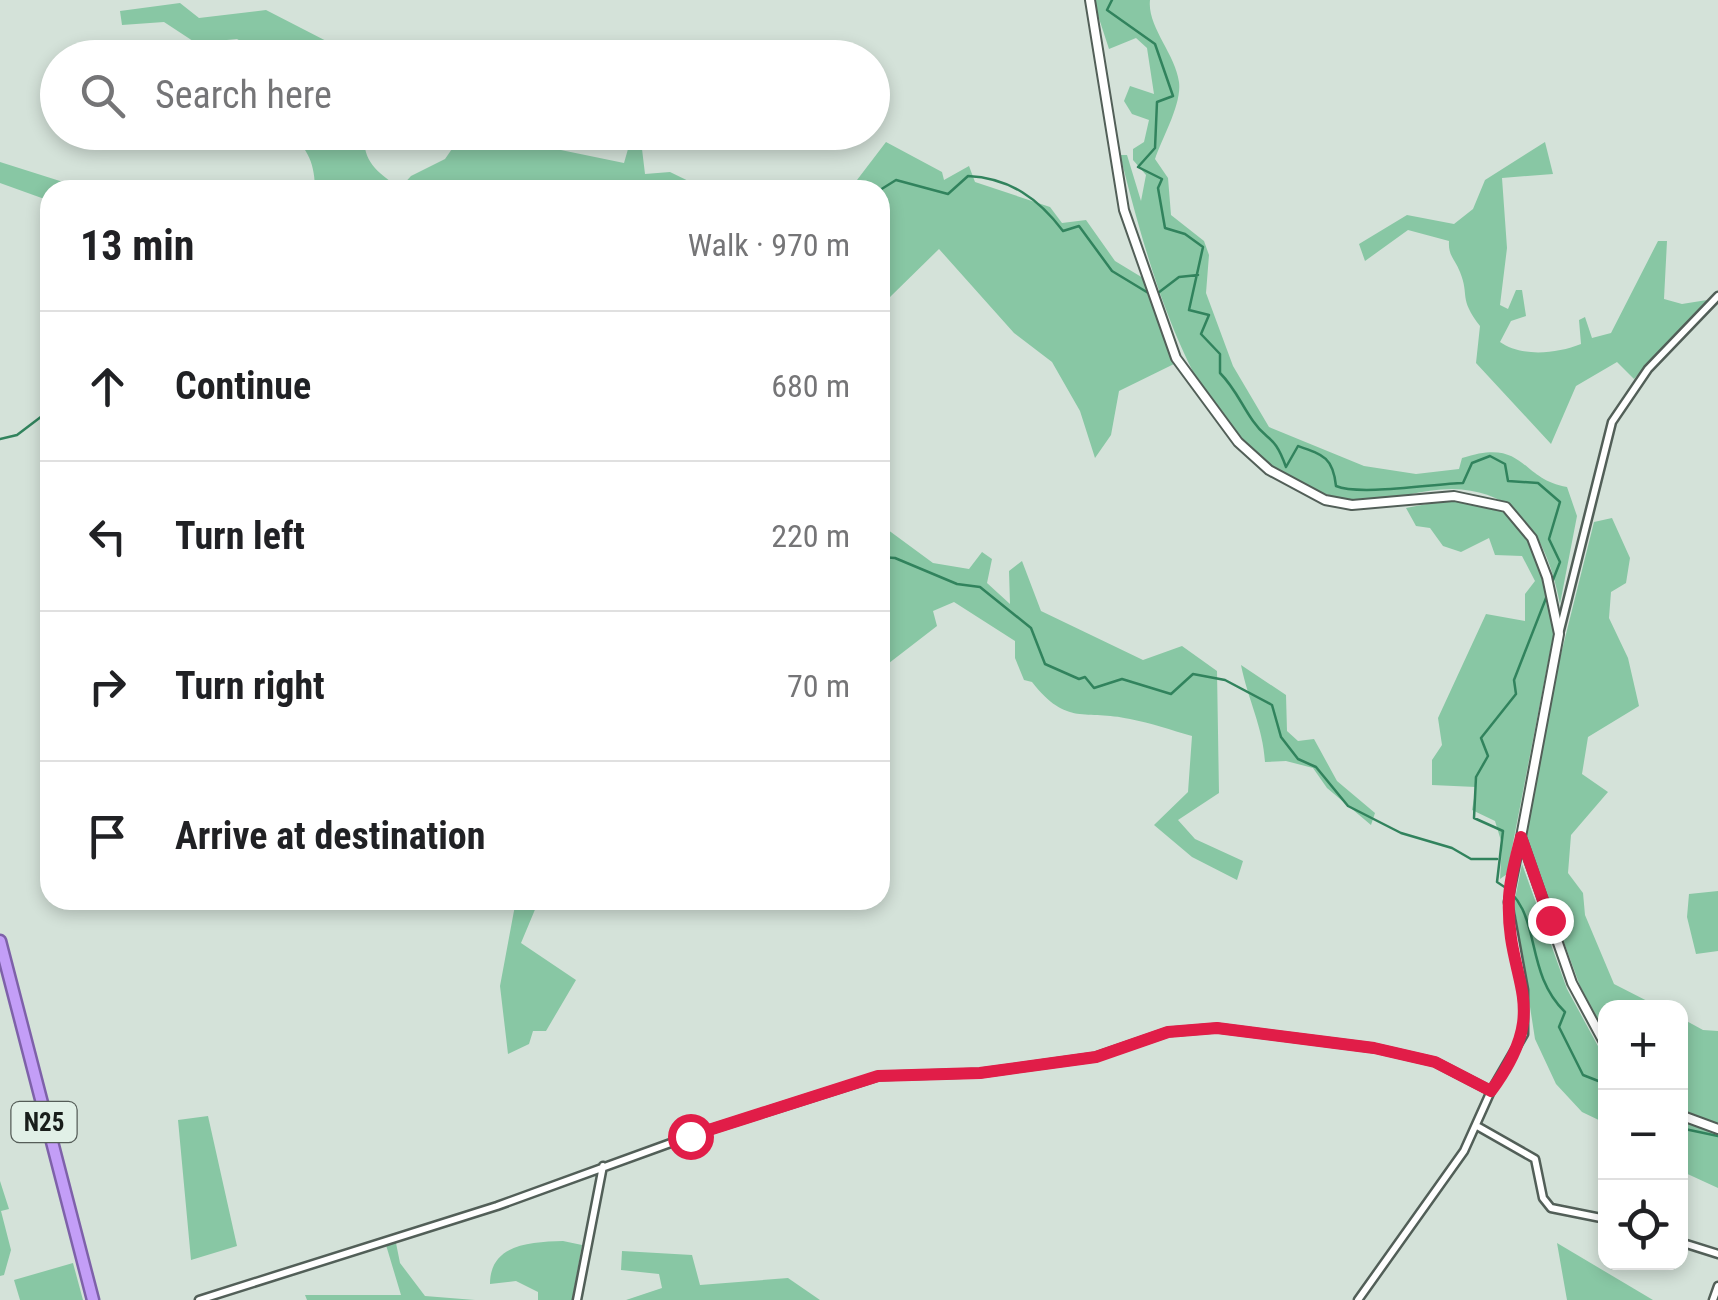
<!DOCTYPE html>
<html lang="en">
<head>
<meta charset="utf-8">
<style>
	:root { --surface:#fff; --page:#f2f2f2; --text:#202124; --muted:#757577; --line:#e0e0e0 }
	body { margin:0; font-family:"Roboto Condensed",sans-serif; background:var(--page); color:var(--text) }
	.controls { position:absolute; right:30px; bottom:30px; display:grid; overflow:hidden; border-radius:20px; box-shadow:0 5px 15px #0003 }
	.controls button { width:90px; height:90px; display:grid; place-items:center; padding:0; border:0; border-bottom:2px solid var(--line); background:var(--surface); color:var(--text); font:50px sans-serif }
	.stop { position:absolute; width:30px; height:30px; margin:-22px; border:8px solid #e11d48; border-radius:50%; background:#fff }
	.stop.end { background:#e11d48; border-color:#fff; box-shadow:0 2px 10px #0008 }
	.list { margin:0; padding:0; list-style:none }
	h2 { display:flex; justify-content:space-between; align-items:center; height:130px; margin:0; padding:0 40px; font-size:42px }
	h2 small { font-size:32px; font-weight:400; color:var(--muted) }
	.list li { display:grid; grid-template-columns:65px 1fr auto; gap:30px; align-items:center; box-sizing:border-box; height:150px; padding:0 40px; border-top:2px solid var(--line) }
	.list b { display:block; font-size:38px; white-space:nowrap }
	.list em { font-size:32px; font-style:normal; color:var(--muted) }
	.icon { flex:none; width:55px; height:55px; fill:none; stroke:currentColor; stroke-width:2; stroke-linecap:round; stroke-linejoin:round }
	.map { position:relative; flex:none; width:1718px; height:1300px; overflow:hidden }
	.search { position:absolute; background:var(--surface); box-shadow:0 5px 15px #0003; left:40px; top:40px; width:850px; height:110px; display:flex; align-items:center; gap:25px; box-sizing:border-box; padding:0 35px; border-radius:55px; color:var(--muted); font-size:38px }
	.panel { position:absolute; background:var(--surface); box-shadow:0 5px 15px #0003; left:40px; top:180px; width:850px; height:730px; border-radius:30px }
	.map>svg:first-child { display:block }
</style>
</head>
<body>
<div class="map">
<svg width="1718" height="1300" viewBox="0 0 1718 1300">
	<rect width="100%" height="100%" fill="#d4e2d9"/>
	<path fill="#88c7a4" d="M1093 0H1150C1147 27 1175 53 1179 82 1182 104 1162 138 1155 159L1168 178 1171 215 1204 241 1209 255 1206 293 1233 366 1269 427 1364 466 1416 474 1459 469 1462 458C1526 437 1519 479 1567 487L1577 516 1560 604C1548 543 1522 490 1452 489 1417 489 1382 505 1346 499 1321 495 1291 480 1269 466 1184 409 1144 248 1120 155H1127L1141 201 1146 175 1133 160V149L1144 142 1149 120 1132 114 1124 101 1130 86 1154 94 1147 48 1136 38 1109 49Z
		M180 3 199 18 266 10 336 46 338 57H268L237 39 196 43 164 22 122 25 120 11Z
		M557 132 556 149 624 163 628 149H642L645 174 670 172 707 190H315C315 166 309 147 287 133H365C361 161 378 173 400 188L411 176 445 159 463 133C486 132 495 151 522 148L528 133Z
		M886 142 942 172 944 180 969 166 975 182 1050 207 1062 223 1086 220 1115 261 1143 278 1174 364 1119 391 1111 435 1095 458 1080 411 1052 362 1014 333 939 249 889 298V313L880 311V190H818L857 180Z
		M1545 142 1553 174 1502 178 1507 248 1500 305 1508 309 1516 290H1522L1526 316 1511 321 1500 342C1521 357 1556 354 1581 344L1579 320 1585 317 1592 338 1611 333 1658 241H1667L1664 299 1682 304 1707 300 1634 379 1617 362 1576 386 1551 444 1476 363 1480 326C1458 297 1470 297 1460 272 1455 259 1448 256 1449 241L1408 230 1365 261 1359 244 1407 215 1454 224 1473 209 1485 180Z
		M0 162 60 181 73 190H50V201L0 183Z
		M1453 499 1503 510 1528 538 1545 579 1554 631 1507 874 1500 879 1502 844 1495 821 1472 810 1476 787 1432 785V760L1442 745 1438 718 1486 614 1525 621V594L1535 581 1522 556 1495 555 1489 538 1461 552 1443 546 1430 528 1416 526 1406 508Z
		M1612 518 1630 558 1626 583 1611 592 1609 618 1628 658 1639 706 1588 737 1582 774 1608 792 1571 835 1568 873 1583 893 1585 915 1614 984 1659 1007 1606 1008 1605 1032 1580 986 1525 836 1551 694 1594 522Z
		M880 524 933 563 969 569 982 552 992 559 987 583 1010 604 1009 571 1022 561 1041 611 1143 660 1182 646 1217 671 1219 793 1178 820 1195 839 1243 861 1237 880 1192 857 1154 825 1188 792 1192 736C1171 730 1151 723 1130 719 1085 709 1067 727 1032 682L1024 680 1015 658V641L954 602 933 611 937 626 880 670V614L890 596 880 593Z
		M1241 665 1286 695 1287 731 1298 741 1314 739 1337 781 1375 813 1371 825 1327 788 1313 768 1286 761 1265 762C1263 727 1248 700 1241 665Z
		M1522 864 1567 989 1605 1059V1123L1582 1112 1556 1084 1535 1039 1514 904Z
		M1718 891V951L1696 954 1687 917 1689 894Z
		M516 900H539L521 943 576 980 546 1031H533L529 1044 508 1054 500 986Z
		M1681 1018 1703 1030 1718 1031V1124L1681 1109Z
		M208 1116 237 1246 191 1260 178 1120Z
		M1680 1121 1718 1129V1188L1681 1171Z
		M0 1181 9 1209 1 1211 11 1250 4 1275 0 1276Z
		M563 1241 582 1245 572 1300H538V1292L516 1281 490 1284C490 1244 530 1242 563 1241Z
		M396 1243 400 1263 425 1296 475 1300H307L305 1295H401L386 1245Z
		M1557 1243 1653 1300H1567Z
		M622 1251 692 1255 700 1285 788 1278 820 1300H626L662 1288 659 1274 621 1270Z
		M73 1263 83 1300H20L14 1280Z"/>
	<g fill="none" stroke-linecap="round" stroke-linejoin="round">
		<path stroke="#31835d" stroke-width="2.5" d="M1112 0 1107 10 1155 44 1173 96 1157 102 1155 148 1138 167 1162 179 1158 188 1165 228 1185 234 1203 247 1189 310 1209 315 1201 334 1220 354V373C1235 388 1241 404 1253 421 1268 443 1274 433 1286 467L1298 446C1324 455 1333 458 1336 486 1359 496 1432 484 1463 483L1472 463 1490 456 1505 464 1508 481 1538 483 1560 502 1549 539 1560 562 1551 585
			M574 184 591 190
			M880 190 896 180 948 194 968 176C1010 178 1039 199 1063 231L1079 226 1112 271 1150 294
			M1158 293 1179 277 1198 275
			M0 439 17 435 50 410
			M880 557 895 558 957 584 980 587 1031 628 1045 664 1079 679 1085 677 1094 688 1122 679 1171 694 1193 674 1225 680 1272 705 1281 737 1298 759 1316 767 1348 806 1401 833 1452 848 1471 859H1497
			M1548 593 1514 680 1516 694 1481 738 1488 756 1476 777 1474 818 1503 831 1497 882C1545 909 1521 969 1565 1012L1559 1027 1583 1075 1606 1084
			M1680 1128 1718 1136"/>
		<defs>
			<path id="minor" d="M1559 634 1612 422 1648 369 1718 296
				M1477 1126 1535 1159 1543 1198 1551 1208 1606 1219
				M1680 1242 1718 1254
				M199 1300 497 1206 690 1136 879 1076 980 1073 1095 1057 1168 1032 1217 1028 1374 1048 1435 1062 1491 1091
				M577 1300 603 1166
				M1358 1300 1464 1151 1491 1091 1524 1034V990L1508 902 1521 838
				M1713 1300 1718 1286"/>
			<path id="tertiary" d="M1090 0 1124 210 1176 358 1238 442 1269 470 1325 500 1352 505 1454 496 1506 507 1532 538 1547 577 1559 634 1521 837 1572 983 1606 1046
				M1680 1115 1718 1129"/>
			<path id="trunk" d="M0 941 93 1300"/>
		</defs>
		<use href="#minor" stroke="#525f58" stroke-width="11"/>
		<use href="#tertiary" stroke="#525f58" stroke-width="12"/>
		<use href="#trunk" stroke="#7e61a9" stroke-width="15"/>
		<use href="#minor" stroke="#fff" stroke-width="6"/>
		<use href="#tertiary" stroke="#fff" stroke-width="8"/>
		<use href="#trunk" stroke="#c39ef7" stroke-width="10"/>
	</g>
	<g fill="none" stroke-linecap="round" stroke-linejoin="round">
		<path stroke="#e11d48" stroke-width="12" d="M690 1136 878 1076 980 1073 1096 1057 1168 1032 1217 1028 1374 1048 1435 1062 1491 1091C1555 1004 1505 984 1509 898 1510 877 1516 857 1521 837L1550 920"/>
	</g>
	<g text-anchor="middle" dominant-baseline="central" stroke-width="10" stroke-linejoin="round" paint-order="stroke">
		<rect fill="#e1f0e7" stroke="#555d58" stroke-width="2.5" x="11.5" y="1102" width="65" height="40" rx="8"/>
		<g font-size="25" font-weight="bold" fill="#191e1b">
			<text x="44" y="1122">N25</text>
		</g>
	</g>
</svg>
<div class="controls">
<button>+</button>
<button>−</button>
<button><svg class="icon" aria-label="locate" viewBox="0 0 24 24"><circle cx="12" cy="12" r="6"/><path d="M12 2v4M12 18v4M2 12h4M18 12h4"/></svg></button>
</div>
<div class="stop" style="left:690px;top:1136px"></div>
<div class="stop end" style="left:1550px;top:920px"></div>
<div class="search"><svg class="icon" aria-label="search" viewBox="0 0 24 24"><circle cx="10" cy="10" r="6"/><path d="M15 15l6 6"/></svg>Search here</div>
<section class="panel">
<h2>13 min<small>Walk · 970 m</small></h2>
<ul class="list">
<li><svg class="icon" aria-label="ahead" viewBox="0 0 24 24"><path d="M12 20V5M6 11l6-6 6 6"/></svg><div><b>Continue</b></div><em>680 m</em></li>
<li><svg class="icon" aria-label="left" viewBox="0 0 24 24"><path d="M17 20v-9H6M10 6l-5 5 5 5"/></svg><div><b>Turn left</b></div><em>220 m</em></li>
<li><svg class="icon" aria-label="right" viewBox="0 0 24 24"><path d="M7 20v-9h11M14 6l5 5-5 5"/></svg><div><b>Turn right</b></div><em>70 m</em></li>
<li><svg class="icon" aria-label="arrive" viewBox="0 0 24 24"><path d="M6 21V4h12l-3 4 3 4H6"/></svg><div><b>Arrive at destination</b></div></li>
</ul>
</section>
</div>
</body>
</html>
